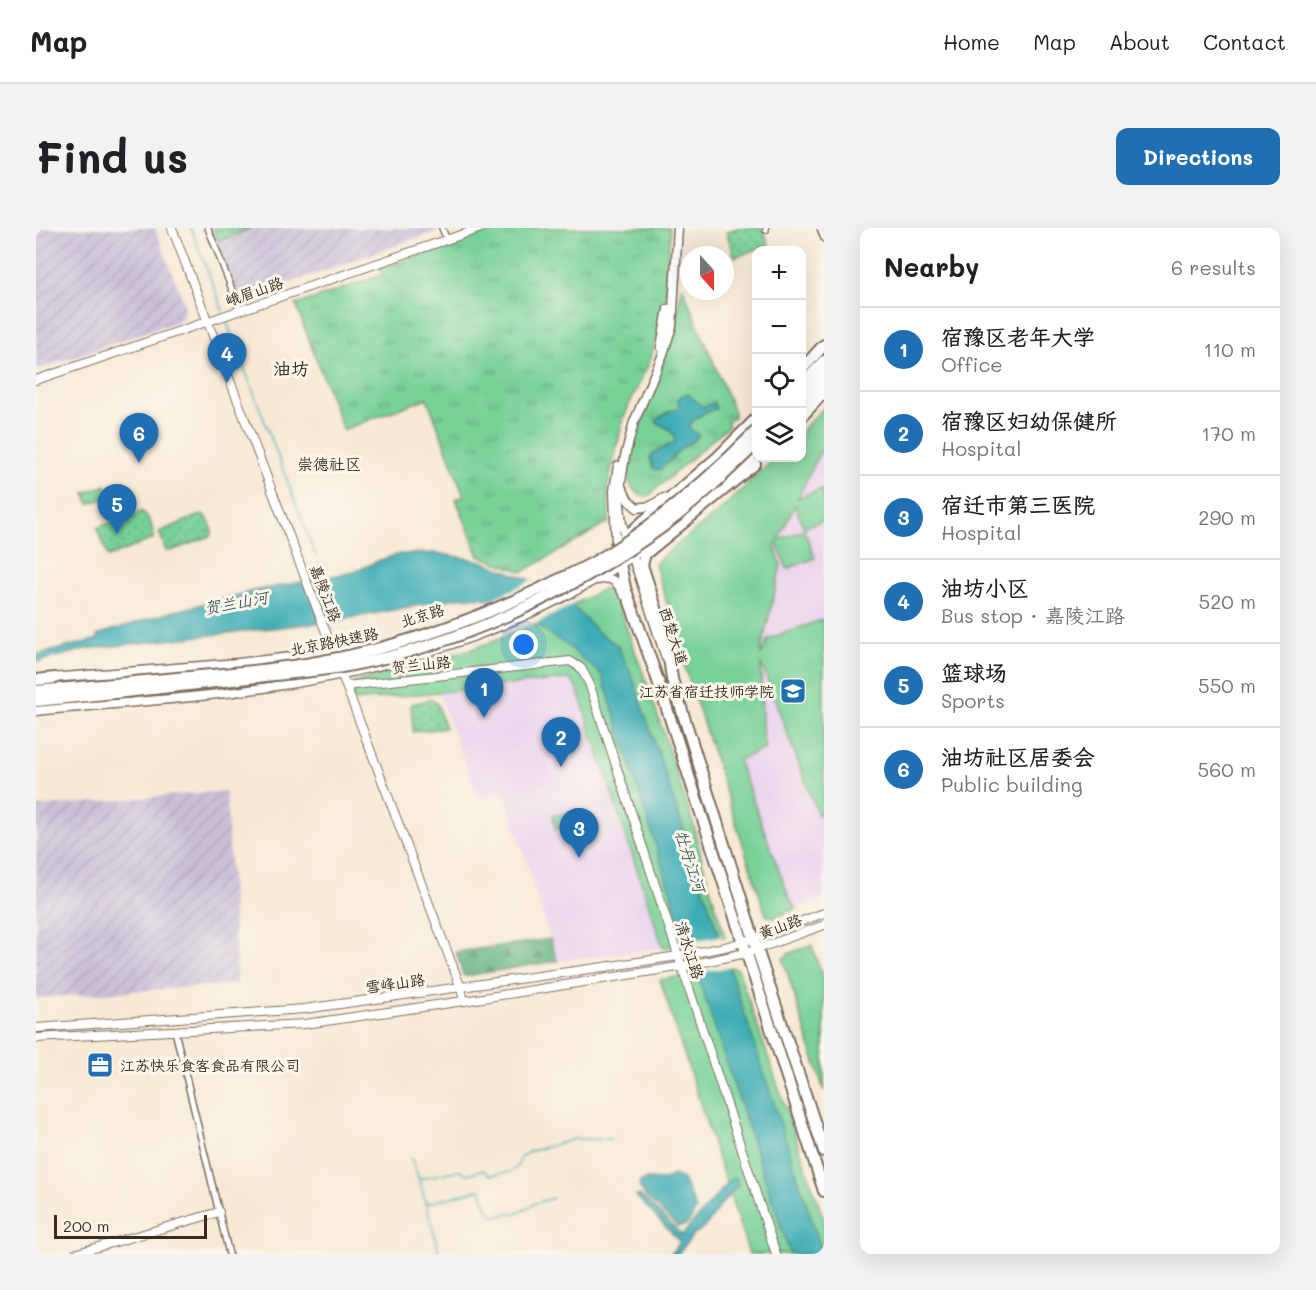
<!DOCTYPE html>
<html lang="en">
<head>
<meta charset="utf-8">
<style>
	:root { --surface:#fff; --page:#f2f2f2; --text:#202124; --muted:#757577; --line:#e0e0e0; --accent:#1f6fb2 }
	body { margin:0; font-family:Mali,"LXGW WenKai TC",sans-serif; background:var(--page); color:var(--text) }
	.controls { position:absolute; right:18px; top:18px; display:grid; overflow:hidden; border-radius:12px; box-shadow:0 6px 24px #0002 }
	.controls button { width:54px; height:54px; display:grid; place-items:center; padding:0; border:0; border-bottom:2px solid var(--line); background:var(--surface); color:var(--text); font:30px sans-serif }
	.compass { position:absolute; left:644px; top:18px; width:54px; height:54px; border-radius:50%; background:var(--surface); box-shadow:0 6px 24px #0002; rotate:159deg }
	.scale { position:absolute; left:18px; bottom:15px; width:153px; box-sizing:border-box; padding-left:6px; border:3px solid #3b2a1e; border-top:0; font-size:16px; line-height:21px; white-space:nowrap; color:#3b2a1e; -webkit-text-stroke:4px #fbf7ec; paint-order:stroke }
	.you { position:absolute; left:488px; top:417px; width:21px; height:21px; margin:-15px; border:4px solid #fff; border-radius:50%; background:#1a73e8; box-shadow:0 0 0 9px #1a73e833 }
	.badge { display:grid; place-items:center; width:39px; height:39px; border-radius:50%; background:var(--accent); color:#fff; font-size:20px; font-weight:700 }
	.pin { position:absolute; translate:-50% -50px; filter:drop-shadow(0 2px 3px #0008) }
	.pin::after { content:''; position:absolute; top:32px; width:21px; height:18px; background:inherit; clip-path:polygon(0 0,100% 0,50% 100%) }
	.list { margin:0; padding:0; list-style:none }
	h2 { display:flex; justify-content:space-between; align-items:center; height:78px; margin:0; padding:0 24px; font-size:26px }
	h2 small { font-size:20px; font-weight:400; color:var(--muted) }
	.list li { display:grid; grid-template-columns:39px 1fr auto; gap:18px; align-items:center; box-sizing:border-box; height:84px; padding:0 24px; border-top:2px solid var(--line) }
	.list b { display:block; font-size:22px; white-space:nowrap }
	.list p { margin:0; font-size:20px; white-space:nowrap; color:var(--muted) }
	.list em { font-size:20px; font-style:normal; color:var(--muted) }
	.icon { flex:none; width:33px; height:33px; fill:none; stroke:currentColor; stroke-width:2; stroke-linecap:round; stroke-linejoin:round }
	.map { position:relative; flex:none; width:788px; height:1026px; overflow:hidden; border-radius:12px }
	header { display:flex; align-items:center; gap:36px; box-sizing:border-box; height:84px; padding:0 30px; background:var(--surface); border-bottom:2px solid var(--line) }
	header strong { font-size:28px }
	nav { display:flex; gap:33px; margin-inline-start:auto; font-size:21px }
	.intro { display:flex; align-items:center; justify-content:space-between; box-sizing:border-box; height:144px; padding:0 36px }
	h1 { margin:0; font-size:42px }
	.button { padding:15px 27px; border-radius:12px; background:var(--accent); color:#fff; font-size:21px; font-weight:700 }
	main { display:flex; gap:36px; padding:0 36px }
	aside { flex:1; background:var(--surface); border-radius:12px; box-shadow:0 6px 24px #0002 }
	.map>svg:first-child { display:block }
</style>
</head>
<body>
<header>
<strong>Map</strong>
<nav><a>Home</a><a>Map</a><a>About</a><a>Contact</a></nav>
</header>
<div class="intro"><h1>Find us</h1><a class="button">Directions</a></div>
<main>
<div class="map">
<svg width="788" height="1026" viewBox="0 0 788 1026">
	<defs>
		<pattern id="industrial-furrows" width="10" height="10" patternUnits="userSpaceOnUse" patternTransform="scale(1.5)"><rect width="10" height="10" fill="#cabfd7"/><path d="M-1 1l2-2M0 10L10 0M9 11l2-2" fill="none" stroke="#aea4b8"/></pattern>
		<pattern id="grass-tufts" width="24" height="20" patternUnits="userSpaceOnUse" patternTransform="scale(1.5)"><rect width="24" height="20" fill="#78d197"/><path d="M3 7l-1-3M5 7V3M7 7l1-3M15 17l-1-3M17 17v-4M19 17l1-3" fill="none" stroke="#64aa7b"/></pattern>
		<pattern id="forest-firs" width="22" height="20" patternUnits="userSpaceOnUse" patternTransform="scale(1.5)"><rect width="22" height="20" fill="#62b380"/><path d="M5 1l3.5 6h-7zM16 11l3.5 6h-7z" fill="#529268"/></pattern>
		<pattern id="garden-dots" width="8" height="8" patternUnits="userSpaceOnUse" patternTransform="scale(1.5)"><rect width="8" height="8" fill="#78d197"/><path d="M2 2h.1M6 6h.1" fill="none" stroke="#64aa7b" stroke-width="1.8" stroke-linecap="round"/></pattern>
	</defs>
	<rect width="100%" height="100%" fill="#fbf7ec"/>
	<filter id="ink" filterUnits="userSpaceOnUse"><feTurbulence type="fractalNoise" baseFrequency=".0167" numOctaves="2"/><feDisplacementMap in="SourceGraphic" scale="12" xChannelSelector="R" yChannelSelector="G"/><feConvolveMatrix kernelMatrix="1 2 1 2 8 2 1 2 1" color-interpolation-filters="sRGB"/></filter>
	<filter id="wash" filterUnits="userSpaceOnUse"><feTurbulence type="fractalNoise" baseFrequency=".008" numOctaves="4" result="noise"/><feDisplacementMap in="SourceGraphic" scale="24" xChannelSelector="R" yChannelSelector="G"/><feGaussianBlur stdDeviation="1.35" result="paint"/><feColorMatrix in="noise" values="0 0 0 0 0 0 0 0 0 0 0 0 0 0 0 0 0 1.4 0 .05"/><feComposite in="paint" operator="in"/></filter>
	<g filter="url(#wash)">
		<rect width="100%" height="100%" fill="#f8e9d5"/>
		<path fill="#ead1ed" d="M788 220V670L760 681 754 672 702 532 729 521 726 503 725 422 745 337 739 317 782 228Z
			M530 451 535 452 541 460 627 720 521 733 469 565 442 569 402 464Z"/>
		<path fill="url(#industrial-furrows)" d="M0 0H119L148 75 147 88 142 93 0 142Z
			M175 0H400L401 3 203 73Z
			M190 563 201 756 0 770V579Z"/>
		<path fill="url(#grass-tufts)" stroke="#5a7e5a" stroke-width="1.5" d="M462 0H633L634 4 629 80 614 133 593 177 586 196 572 257 573 294 487 344 443 328 420 271 428 268 391 170 307 202 260 77 346 47 344 41Z
			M646 58 698 184V189L691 194 693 197 611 269C561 260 622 146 632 121 640 101 642 78 646 58Z"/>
		<path fill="url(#forest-firs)" stroke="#4e6e4f" stroke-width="1.5" d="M514 711 521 733 429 748 427 747 420 724Z"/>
		<path fill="#78d197" stroke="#5a7e5a" stroke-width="1.5" d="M788 179V220L782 228 762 270 785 261 788 269V292L768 300 759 277 742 312 768 302 779 330 751 341 741 315 739 319 745 337 725 422V428L732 411 788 391V585L782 587 725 435 726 503 729 521 702 532 754 672 760 681 738 690 730 687 642 418 641 406 619 337 622 332 681 285 739 230H766V202Z
			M569 360H574L578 365 615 467 658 598 667 637 689 709 627 720 541 460 535 452 530 451 318 473 314 462 317 456 322 453 439 420 497 398Z
			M541 583 543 598 519 601 517 587Z
			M776 717 788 754V863L747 731 752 726Z
			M695 739 702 741 788 992V1026H713L624 752Z"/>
		<path fill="url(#garden-dots)" stroke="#5a7e5a" stroke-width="1.5" d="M177 0H216L182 13Z
			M701 0H727L733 17 699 29 690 4Z
			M70 257 74 268 53 276 49 265Z
			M106 283C113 288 119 303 117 311L72 329 61 300Z
			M164 287H168C173 291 178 302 175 308L135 323H130L123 304Z
			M396 471 401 476 409 500 377 504 375 476Z"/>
		<path fill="#3bacb4" stroke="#3b6b69" stroke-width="1.5" d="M652 166 667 179 678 175 680 181C670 184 658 189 653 198L655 202 662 206V209C657 214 650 216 645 221 637 228 631 238 622 242L617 240 614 230 617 225 639 214C638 201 631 200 621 195L620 192 635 182H641L643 178 642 171 646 167Z
			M401 325 445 333 497 353 534 375 561 403 581 417 597 450 676 686 787 1026H754L648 707 566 447 533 419 476 380 457 371 427 369 299 393 51 421 0 434V427L62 411 61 407 128 386 217 363 318 344 344 332 364 326Z
			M637 947 647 951 660 981 652 996 642 999 610 969 603 958 604 954 611 951 628 952Z
			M700 949 702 957 682 980 676 990 668 1000 658 1006 642 1026H635L644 1014 600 968 604 967 646 1007 696 950Z"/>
		<path fill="#f8e9d5" d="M498 351 538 376 495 398 457 371Z
			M685 708 695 739 659 745 649 714Z"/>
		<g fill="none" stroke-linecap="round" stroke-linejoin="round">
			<path stroke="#3bacb4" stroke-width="1.5" d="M155 0 187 83
				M190 92 280 328
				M283 335 288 349
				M375 930 383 951 402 1019V1026
				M383 951 414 944 423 943 432 946 447 942 454 947 474 944 482 938 484 930 492 924 539 911H574
				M389 976 445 961 452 983 459 988 482 985 500 975 517 970"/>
		</g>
	</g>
	<g filter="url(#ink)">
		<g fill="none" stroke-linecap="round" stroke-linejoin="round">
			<defs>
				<path id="street" d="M172 0 204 82
					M406 0 411 12
					M730 0V2
					M784 0 788 11
					M139 803 193 1026"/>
				<path id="secondary" d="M136 0 299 428
					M0 152 445 0
					M304 442 425 760 428 773
					M310 458 534 433 545 440 553 455 740 1026
					M0 800 268 781 582 737 642 728 689 719 719 710 788 685
					M0 810 269 796 428 773 654 737 710 725 788 697
					M38 1026 183 984"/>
				<path id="primary" d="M625 119 632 81
					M766 177 788 154
					M693 252 720 224
					M586 260 592 272 601 280 615 278 628 270
					M580 317 578 263 582 238
					M562 352C576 347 581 354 588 367
					M630 430 586 296 583 267 589 228 598 194 627 126 636 98 642 0
					M15 450 202 435 307 423 328 419
					M0 483C80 475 161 471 240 458 373 438 506 394 616 315"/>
				<path id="highway" d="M766 141 788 117
					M766 157 788 133
					M766 168 788 145
					M766 188 788 164
					M720 191 682 229 580 317 589 360 620 447 788 963
					M719 236 609 326 606 337 631 414 636 451 721 721 788 923
					M0 452 19 450
					M0 463 88 455
					M0 473 89 464"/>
			</defs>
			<use href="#street" stroke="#7d6d5e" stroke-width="8"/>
			<use href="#secondary" stroke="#7d6d5e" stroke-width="10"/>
			<use href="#primary" stroke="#7d6d5e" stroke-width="11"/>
			<use href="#highway" stroke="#7d6d5e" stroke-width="14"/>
			<use href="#street" stroke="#fff" stroke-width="5"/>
			<use href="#secondary" stroke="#fff" stroke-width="8"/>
			<use href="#primary" stroke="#fff" stroke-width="8"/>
			<use href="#highway" stroke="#fff" stroke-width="10"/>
			<defs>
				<path id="highway-bridge" d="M88 455C154 448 222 445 287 433 363 419 436 393 506 360 527 349 550 340 570 327 626 292 675 249 720 203
					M89 464C136 459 183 454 229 448 256 445 284 443 311 438 421 418 534 365 625 300 659 275 690 245 720 216"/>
			</defs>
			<use href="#highway-bridge" stroke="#7d6d5e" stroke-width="14" stroke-linecap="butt"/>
			<use href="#highway-bridge" stroke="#fff" stroke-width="10"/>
		</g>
	</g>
	<defs>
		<symbol id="school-square" viewBox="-11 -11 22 22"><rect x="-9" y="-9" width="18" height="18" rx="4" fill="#1f6fb2" stroke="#fbf7ec"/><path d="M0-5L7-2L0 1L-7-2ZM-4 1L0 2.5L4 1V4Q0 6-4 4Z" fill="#fff"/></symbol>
		<symbol id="office-square" viewBox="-11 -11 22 22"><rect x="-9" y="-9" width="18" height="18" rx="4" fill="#1f6fb2" stroke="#fbf7ec"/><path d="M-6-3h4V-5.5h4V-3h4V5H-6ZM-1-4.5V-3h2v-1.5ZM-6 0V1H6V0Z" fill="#fff"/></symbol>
	</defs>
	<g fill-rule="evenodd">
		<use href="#school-square" x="742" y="448" width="30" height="30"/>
		<use href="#office-square" x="49" y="822" width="30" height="30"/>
	</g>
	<g text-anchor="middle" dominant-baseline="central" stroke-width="6" stroke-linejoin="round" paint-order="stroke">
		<g font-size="15" fill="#3b2a1e" stroke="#fbf7ec">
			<text transform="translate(218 63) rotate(-19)">峨眉山路</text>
			<text transform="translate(290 365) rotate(69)">嘉陵江路</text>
			<text transform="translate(386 387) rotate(-17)">北京路</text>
			<text transform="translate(638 408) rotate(72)">西楚大道</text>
			<text transform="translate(298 413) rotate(-11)">北京路快速路</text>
			<text transform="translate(385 436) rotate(-6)">贺兰山路</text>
			<text transform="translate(744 698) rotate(-20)">黄山路</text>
			<text transform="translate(654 722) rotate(72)">清水江路</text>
			<text transform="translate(359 755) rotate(-8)">雪峰山路</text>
		</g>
		<g font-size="15" fill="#3b2a1e" stroke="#fbf7ec" text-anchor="end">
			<text x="738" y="463">江苏省宿迁技师学院</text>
			<text x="84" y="837" text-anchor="start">江苏快乐食客食品有限公司</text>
		</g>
		<g font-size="16" fill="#3b2a1e" stroke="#fbf7ec">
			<text x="293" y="235">崇德社区</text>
		</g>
		<g font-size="16" font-style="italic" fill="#3b5e5a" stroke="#fbf7ec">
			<text transform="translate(200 374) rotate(-10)">贺兰山河</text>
			<text transform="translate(655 633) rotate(72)">牡丹江河</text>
		</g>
		<g font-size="18" fill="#3b2a1e" stroke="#fbf7ec">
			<text x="255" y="140">油坊</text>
		</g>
	</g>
</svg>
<div class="controls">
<button>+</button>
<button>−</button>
<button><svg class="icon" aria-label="locate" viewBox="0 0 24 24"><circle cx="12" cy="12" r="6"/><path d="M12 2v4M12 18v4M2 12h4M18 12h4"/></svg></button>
<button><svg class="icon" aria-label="layers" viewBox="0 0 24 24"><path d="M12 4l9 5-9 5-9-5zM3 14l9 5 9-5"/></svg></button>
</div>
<svg class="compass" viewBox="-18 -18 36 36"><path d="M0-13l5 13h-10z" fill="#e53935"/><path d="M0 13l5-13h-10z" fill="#757577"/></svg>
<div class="scale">200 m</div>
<div class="you"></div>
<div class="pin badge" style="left:448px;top:490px">1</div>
<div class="pin badge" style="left:525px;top:539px">2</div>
<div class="pin badge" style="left:543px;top:630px">3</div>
<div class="pin badge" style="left:191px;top:155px">4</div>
<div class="pin badge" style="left:81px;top:306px">5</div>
<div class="pin badge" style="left:103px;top:235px">6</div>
</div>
<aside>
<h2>Nearby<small>6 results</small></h2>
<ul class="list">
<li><span class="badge">1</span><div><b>宿豫区老年大学</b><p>Office</p></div><em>110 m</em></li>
<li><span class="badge">2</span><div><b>宿豫区妇幼保健所</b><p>Hospital</p></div><em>170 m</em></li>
<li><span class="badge">3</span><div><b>宿迁市第三医院</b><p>Hospital</p></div><em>290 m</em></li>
<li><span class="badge">4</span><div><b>油坊小区</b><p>Bus stop · 嘉陵江路</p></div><em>520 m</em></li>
<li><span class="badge">5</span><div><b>篮球场</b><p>Sports</p></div><em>550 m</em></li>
<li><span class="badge">6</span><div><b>油坊社区居委会</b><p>Public building</p></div><em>560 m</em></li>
</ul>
</aside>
</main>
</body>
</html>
